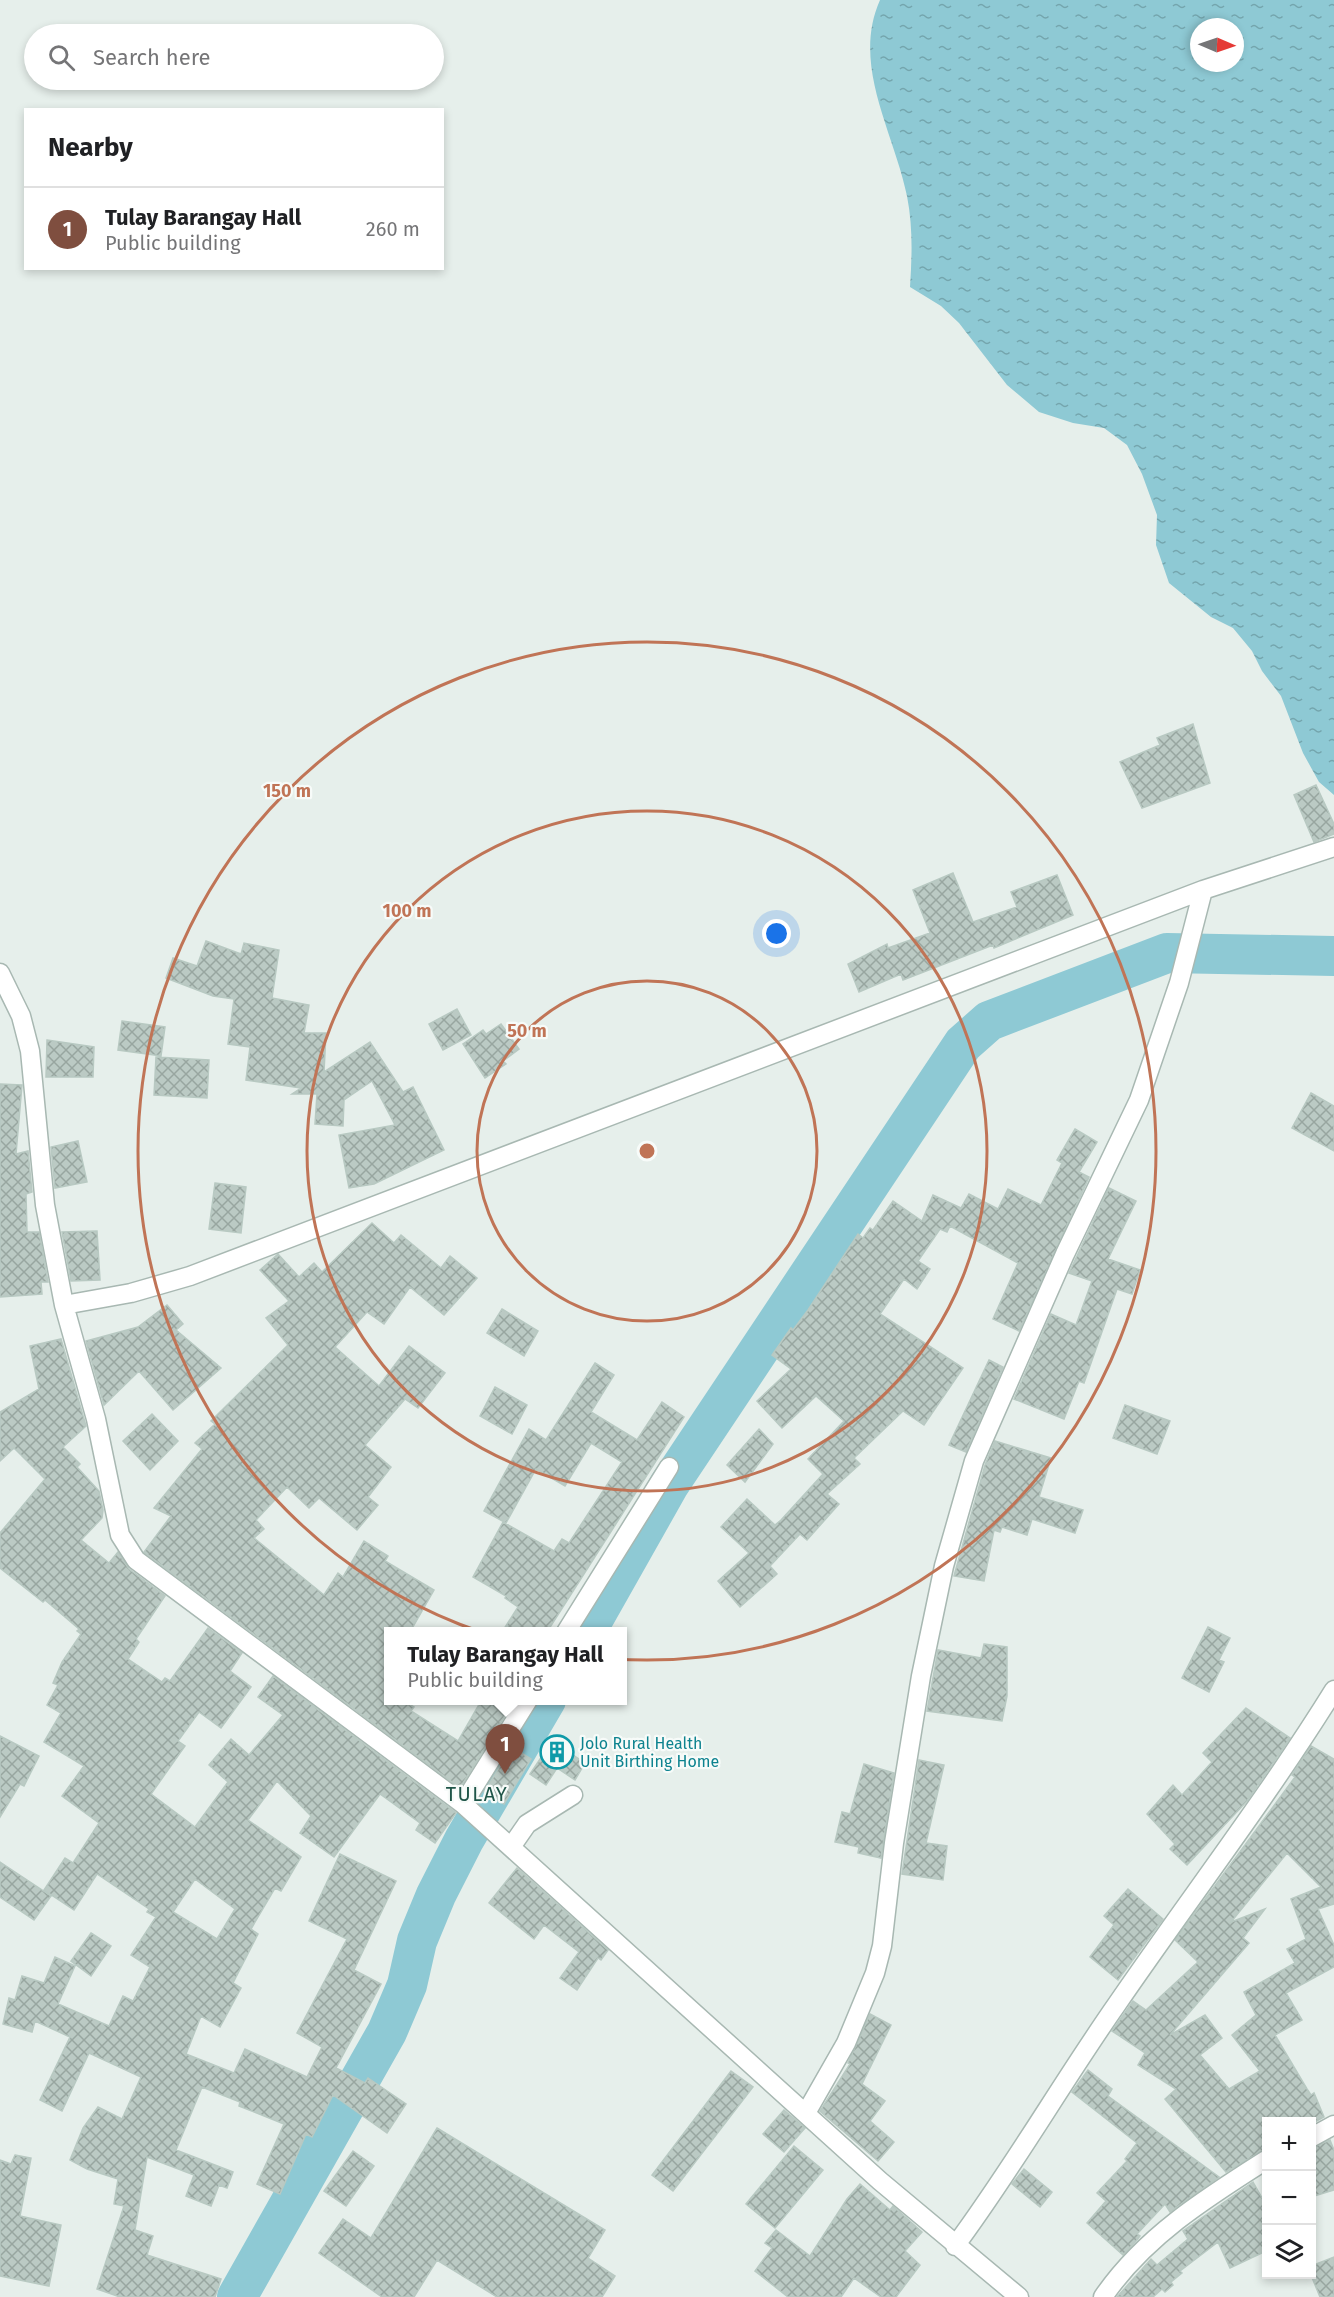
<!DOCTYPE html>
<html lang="en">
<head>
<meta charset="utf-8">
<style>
	:root { --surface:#fff; --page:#f6f6f6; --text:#202124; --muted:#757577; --line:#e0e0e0; --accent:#7f4e3f }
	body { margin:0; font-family:"Fira Sans",sans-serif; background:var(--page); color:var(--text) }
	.controls { position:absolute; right:18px; bottom:18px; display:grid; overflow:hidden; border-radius:0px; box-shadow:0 3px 9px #0003 }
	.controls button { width:54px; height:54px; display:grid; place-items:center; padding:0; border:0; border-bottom:2px solid var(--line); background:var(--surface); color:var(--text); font:30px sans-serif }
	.compass { position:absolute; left:1190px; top:18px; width:54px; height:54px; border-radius:50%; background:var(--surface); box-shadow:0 3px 9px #0003; rotate:92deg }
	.you { position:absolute; left:777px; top:934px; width:21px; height:21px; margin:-15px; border:4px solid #fff; border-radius:50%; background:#1a73e8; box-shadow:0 0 0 9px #1a73e833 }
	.badge { display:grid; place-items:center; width:39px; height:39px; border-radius:50%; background:var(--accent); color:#fff; font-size:20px; font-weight:700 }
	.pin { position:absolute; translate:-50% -50px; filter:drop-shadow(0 2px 3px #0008) }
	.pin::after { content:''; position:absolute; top:32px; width:21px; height:18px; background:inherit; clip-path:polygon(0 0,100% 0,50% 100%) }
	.popup { position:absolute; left:384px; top:1627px; width:243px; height:78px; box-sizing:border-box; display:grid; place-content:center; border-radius:0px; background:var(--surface); filter:drop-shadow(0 2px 4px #0005); font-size:20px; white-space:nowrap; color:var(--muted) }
	.popup b { font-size:22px; color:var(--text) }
	.popup::after { content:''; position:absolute; left:50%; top:100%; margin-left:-12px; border:12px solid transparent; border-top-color:var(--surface) }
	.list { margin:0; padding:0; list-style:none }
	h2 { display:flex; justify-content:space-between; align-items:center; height:78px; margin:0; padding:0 24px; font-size:26px }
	h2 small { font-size:20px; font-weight:400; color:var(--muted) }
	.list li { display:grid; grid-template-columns:39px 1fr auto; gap:18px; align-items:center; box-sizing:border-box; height:84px; padding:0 24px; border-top:2px solid var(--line) }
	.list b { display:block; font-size:22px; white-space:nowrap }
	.list p { margin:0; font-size:20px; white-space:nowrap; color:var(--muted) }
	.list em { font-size:20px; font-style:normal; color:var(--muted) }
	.icon { flex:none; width:33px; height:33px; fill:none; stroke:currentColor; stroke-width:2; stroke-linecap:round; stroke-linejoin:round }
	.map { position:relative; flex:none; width:1334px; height:2297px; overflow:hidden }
	.search { position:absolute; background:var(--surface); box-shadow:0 3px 9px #0003; left:24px; top:24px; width:420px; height:66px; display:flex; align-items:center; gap:15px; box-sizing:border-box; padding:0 21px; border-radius:33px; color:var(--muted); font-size:22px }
	.panel { position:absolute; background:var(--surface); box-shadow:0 3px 9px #0003; left:24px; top:108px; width:420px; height:162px; border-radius:0px }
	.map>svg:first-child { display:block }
</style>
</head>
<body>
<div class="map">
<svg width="1334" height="2297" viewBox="0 0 1334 2297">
	<defs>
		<pattern id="water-ripples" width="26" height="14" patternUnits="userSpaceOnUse" patternTransform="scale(1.5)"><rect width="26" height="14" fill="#8ec9d4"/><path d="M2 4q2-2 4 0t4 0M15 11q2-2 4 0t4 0" fill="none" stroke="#74a5ad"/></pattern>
		<pattern id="building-cross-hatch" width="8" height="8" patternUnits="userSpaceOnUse" patternTransform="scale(1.5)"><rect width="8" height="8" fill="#bbcac4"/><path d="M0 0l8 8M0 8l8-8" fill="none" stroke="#98a6a0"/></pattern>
	</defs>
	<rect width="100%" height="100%" fill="#e6efeb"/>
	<path fill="url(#water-ripples)" fill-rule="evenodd" d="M880 0H1334V795L1319 782 1303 753 1281 696 1262 671 1252 651 1233 628 1211 617 1169 583 1156 545 1157 515 1142 474 1127 445 1104 428 1073 423 1039 412 1007 385 959 323 941 306 910 287C912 256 913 227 907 196 894 132 851 65 880 0ZM1199 27H1235V63H1199Z"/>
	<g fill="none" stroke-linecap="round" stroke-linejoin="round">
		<path stroke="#8ec9d4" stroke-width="40" d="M586 1632 669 1485 963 1044 989 1021 1167 953 1334 956
			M237 2297 387 2032 407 1985 417 1941 436 1895 464 1840 546 1700"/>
	</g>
	<path fill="url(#building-cross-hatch)" stroke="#b8c9c2" stroke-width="1.5" fill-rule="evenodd" d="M1193 724 1210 783 1142 808 1120 762 1160 745 1157 738Z
		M1316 785 1334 824V834L1314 842 1294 795Z
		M953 873 973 922 1017 907 1011 892 1057 875 1073 915 994 948 993 945 903 980 901 974 859 992 848 964 887 944 888 948 930 933 913 890Z
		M206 941 241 954 244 943 279 950 272 998 309 1005 304 1033H326L324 1072 370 1042 403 1092 413 1087 444 1150 374 1184 349 1188 339 1135 395 1125 372 1081 344 1100 343 1126 315 1124 317 1094H292L301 1088 246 1080 250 1047 228 1044 234 999 213 996 166 978 173 958 197 966Z
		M457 1009 471 1035 443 1050 429 1024Z
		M122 1021 165 1027 161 1056 118 1050Z
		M501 1024 519 1049 503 1061 506 1064 485 1078 463 1044 483 1030 486 1034Z
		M47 1040 94 1047 93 1077H46Z
		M156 1057 209 1060 207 1098 154 1095Z
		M0 1084 22 1085 16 1154 28 1151 32 1192 26 1194 27 1232H39L48 1282H41L42 1294 0 1297Z
		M1311 1093 1334 1106V1151L1292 1128Z
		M1075 1129 1097 1142 1079 1172 1089 1177 1019 1331 993 1319 1018 1263 950 1226 947 1232 940 1229 918 1261 930 1269 917 1289 904 1279 880 1314 963 1368 924 1425 903 1411 854 1458 860 1464 827 1494 839 1504 807 1540 800 1534 770 1566 777 1574 740 1607 718 1581 749 1553 721 1527 747 1499 775 1525 781 1520 823 1474 808 1459 844 1421 816 1396 782 1428 757 1401 791 1369 772 1355 791 1328 793 1330 808 1310 858 1234 863 1238 870 1228 873 1230 893 1201 922 1221 933 1195 961 1208 969 1194 998 1209 1008 1189 1041 1205 1062 1163 1057 1160Z
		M78 1141 87 1182 55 1188 51 1147Z
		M215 1183 246 1187 241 1233 209 1229Z
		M1109 1188 1136 1201 1108 1259 1140 1270 1132 1294 1117 1289 1084 1383 1079 1381 1064 1419 1014 1399 1051 1314 1076 1325 1092 1281 1069 1273Z
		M372 1223 394 1243 401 1235 441 1268 450 1256 477 1278 444 1315 410 1287 384 1324 367 1312 335 1347 379 1386 409 1346 445 1373 418 1408 405 1399 365 1445 391 1467 368 1497 378 1505 357 1530 319 1498 309 1508 287 1487 256 1520 264 1529 254 1538 324 1595 338 1573 343 1577 364 1541 388 1556 385 1561 434 1590 410 1632H388V1701H404L414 1707 411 1711 458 1741 481 1701H514L460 1788 144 1552 171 1516 154 1508 202 1449 195 1443 215 1424 211 1421 288 1345 266 1318 289 1301 260 1270 278 1254 299 1277 314 1263 322 1272Z
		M97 1231 100 1280 71 1281 62 1232Z
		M167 1305 183 1324 176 1330 221 1368 173 1410 139 1371 104 1405 86 1341 138 1327Z
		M502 1309 538 1331 524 1356 487 1333Z
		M61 1339 86 1426 63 1447 80 1464 77 1467 99 1491 103 1510 102 1518 81 1540 109 1563 118 1552 129 1569 165 1596 136 1639 139 1642 128 1659 162 1682 165 1678 170 1681 208 1628 242 1653 230 1671 251 1687 221 1728 199 1712 178 1741 185 1746 151 1794 195 1827 228 1782 209 1765 231 1739 249 1755 283 1715 258 1697 273 1676 456 1813 435 1843 416 1830 420 1823 380 1794 334 1857 300 1833 311 1816 277 1781 248 1820 301 1857 281 1891 275 1888 251 1929 258 1934 233 1983 241 1988 220 2027 201 2016 186 2054 234 2073 245 2049 307 2077 322 2047 297 2033 347 1939 309 1921 340 1854 396 1881 354 1970 381 1984 336 2068 365 2083 368 2078 406 2104 387 2133 333 2095 312 2137 306 2134 280 2194 257 2184 284 2124 239 2106 240 2102 202 2087 176 2150 233 2172 227 2188 219 2185 211 2206 186 2196 194 2175 147 2157 135 2230 153 2236 147 2255 221 2279 215 2297H120L97 2289 124 2206 114 2204 118 2179 87 2169 70 2160 83 2128 98 2107 122 2119 141 2077 89 2053 62 2111 40 2100 70 2037 35 2021 32 2032 3 2024 9 1998 15 2000 22 1976 44 1983 55 1957 75 1966 58 2004 109 2026 123 1996 133 2001 150 1967 131 1955 156 1917 147 1912 149 1909 97 1874 74 1910 44 1890 65 1858 73 1863 99 1823 62 1796 84 1766 44 1742 61 1713 47 1705 58 1685 53 1683 62 1662 81 1634 77 1631 79 1629 45 1600 43 1602 0 1568V1533L45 1479 14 1448 0 1461V1412L39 1389 30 1346ZM195 1879 235 1909 217 1939 173 1912Z
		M989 1360 1003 1367 966 1452 949 1445Z
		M595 1363 614 1375 591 1412 637 1440 662 1402 684 1417 547 1632H502L518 1607 505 1598 506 1596 473 1577 503 1522 554 1551 562 1539 569 1543 622 1462 591 1443 565 1486 536 1469 506 1523 484 1511 529 1429 546 1440Z
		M495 1387 527 1405 512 1434 480 1416Z
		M1125 1405 1170 1421 1157 1454 1113 1438Z
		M152 1414 178 1441 150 1470 123 1441Z
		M759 1429 773 1444 745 1482 727 1465Z
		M995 1441 1051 1458 1039 1497 1083 1510 1075 1533 1032 1519 1027 1535 1002 1527 1000 1532 994 1530 984 1581 954 1576 985 1465Z
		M1208 1627 1230 1638 1219 1660 1224 1662 1209 1692 1182 1678Z
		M984 1644 1007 1647V1696L1002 1721 927 1711 938 1650 981 1658Z
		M1246 1708 1290 1738 1247 1801 1187 1865 1170 1849 1175 1844 1147 1814 1173 1785 1182 1795 1212 1762 1203 1753Z
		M0 1736 39 1756 24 1786 20 1784 0 1817Z
		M552 1741 585 1763 575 1780 557 1768 546 1785 530 1774Z
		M1311 1746 1334 1759V1904L1318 1909 1334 1945V1967L1286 1993 1302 2020 1275 2035 1307 2089 1311 2095 1314 2093 1324 2117 1311 2124V2121H1266V2149L1226 2172 1165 2099 1176 2089 1138 2065 1145 2053 1112 2031 1133 2001 1146 2010 1198 1962 1175 1940 1295 1777 1292 1775ZM1287 1853 1321 1887 1291 1899 1306 1939 1287 1949 1295 1963 1244 1992 1256 2015 1232 2035 1260 2071 1229 2089 1200 2055 1222 2038 1205 2015 1170 2035 1249 1943 1243 1938 1265 1909 1231 1922Z
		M512 1747 531 1759 504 1804 484 1792Z
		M919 1760 944 1765 926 1843 947 1846 943 1880 902 1874Z
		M864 1764 894 1773 881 1858 858 1853 859 1847 835 1842 842 1812 850 1814Z
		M0 1862 51 1896 34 1920 0 1897Z
		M517 1868 608 1950 601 1960 598 1958 577 1990 560 1978 579 1952 544 1925 534 1939 489 1903Z
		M1128 1889 1163 1919 1118 1980 1090 1957 1114 1925 1104 1916Z
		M91 1933 111 1946 91 1976 71 1961Z
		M870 2014 891 2025 862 2084 885 2101 870 2121 894 2142 878 2161 820 2111 850 2064 848 2063Z
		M1088 2070 1112 2089 1108 2096 1219 2177 1170 2212 1165 2204 1137 2234 1140 2236 1136 2241 1123 2255 1087 2223 1106 2201 1097 2193 1127 2161 1125 2159 1137 2143 1072 2092Z
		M731 2071 753 2087 673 2191 652 2175Z
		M784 2110 805 2128 784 2152 763 2134Z
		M437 2128 605 2230 588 2258 615 2276 602 2297H497L437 2260 414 2297H382L319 2253 343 2219 371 2238Z
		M1330 2140 1334 2150V2190L1311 2197V2148Z
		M794 2146 823 2170 775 2228 746 2204Z
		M353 2151 374 2166 346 2206 324 2191Z
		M15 2155 31 2158 20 2216 61 2225 49 2286 0 2276V2160L11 2164Z
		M1024 2169 1052 2192 1040 2207 1012 2184Z
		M1253 2182 1266 2205V2251L1230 2268 1218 2242 1180 2271 1182 2273 1171 2282 1173 2285 1165 2292 1162 2289 1153 2297H1117L1151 2259 1157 2265 1188 2239 1183 2231Z
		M860 2184 890 2210 893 2206 922 2232 905 2251 920 2265 896 2297H881L854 2278 841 2297H788L755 2271 772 2248 765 2243 776 2230 810 2256 847 2199Z
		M1334 2257V2297H1320L1311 2275V2266Z"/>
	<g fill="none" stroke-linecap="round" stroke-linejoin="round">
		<defs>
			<path id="minor" d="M0 973 21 1016 30 1051 45 1205 64 1305 96 1419 120 1535 136 1560 463 1804 880 2181 1019 2297
				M64 1305 131 1293 190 1276 1203 890 1334 847
				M566 1632 669 1467
				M463 1804 528 1700
				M511 1847 527 1824 573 1795
				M806 2113 846 2043 875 1973 882 1946 894 1843 921 1676 944 1566 974 1461 1065 1254 1139 1100 1179 983 1203 890
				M1312 2137 1334 2125
				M955 2246C1013 2168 1061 2084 1117 2004 1189 1899 1267 1798 1334 1690
				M1103 2297C1144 2237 1206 2198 1266 2160"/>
		</defs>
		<use href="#minor" stroke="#a8b8b2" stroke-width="21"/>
		<use href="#minor" stroke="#fff" stroke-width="18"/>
	</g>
	<g fill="none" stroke="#c07456" stroke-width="3">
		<circle cx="647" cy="1151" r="170"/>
		<circle cx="647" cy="1151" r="340"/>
		<circle cx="647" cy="1151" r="509"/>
	</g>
	<defs>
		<symbol id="building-ring" viewBox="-11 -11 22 22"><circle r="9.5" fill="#f7fbf9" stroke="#0f9aa8" stroke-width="1.5"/><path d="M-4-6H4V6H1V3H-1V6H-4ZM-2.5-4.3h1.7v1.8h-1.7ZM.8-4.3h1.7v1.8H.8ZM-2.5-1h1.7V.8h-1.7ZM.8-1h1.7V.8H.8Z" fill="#0f9aa8"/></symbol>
	</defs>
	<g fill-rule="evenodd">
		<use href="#building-ring" x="538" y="1733" width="38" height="38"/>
	</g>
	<g text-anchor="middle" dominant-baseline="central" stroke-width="4.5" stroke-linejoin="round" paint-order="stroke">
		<g font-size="16" fill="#0d838f" stroke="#f7fbf9" text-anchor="start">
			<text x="580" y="1743">Jolo Rural Health<tspan x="580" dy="18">Unit Birthing Home</tspan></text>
		</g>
		<g font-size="20" letter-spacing="1.5" fill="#1f5548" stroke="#f7fbf9">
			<text x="477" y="1794">TULAY</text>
		</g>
	</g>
	<circle cx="647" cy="1151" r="9" fill="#c07456" stroke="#f7fbf9" stroke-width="3"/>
	<g font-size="18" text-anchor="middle" font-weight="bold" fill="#c07456" stroke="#f7fbf9" stroke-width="4.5" stroke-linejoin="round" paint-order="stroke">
		<text x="287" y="797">150 m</text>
		<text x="407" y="917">100 m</text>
		<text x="527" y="1037">50 m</text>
	</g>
</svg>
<div class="controls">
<button>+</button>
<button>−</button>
<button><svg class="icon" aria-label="layers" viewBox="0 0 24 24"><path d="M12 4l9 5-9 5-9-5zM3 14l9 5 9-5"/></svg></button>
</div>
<svg class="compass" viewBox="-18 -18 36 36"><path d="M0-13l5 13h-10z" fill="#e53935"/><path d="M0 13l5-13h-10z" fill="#757577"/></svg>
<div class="you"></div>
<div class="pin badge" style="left:505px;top:1774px">1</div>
<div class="popup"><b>Tulay Barangay Hall</b>Public building</div>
<div class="search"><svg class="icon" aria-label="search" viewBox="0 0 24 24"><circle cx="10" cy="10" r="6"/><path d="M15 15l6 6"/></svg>Search here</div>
<section class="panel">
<h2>Nearby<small></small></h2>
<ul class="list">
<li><span class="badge">1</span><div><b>Tulay Barangay Hall</b><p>Public building</p></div><em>260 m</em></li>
</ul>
</section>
</div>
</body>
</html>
